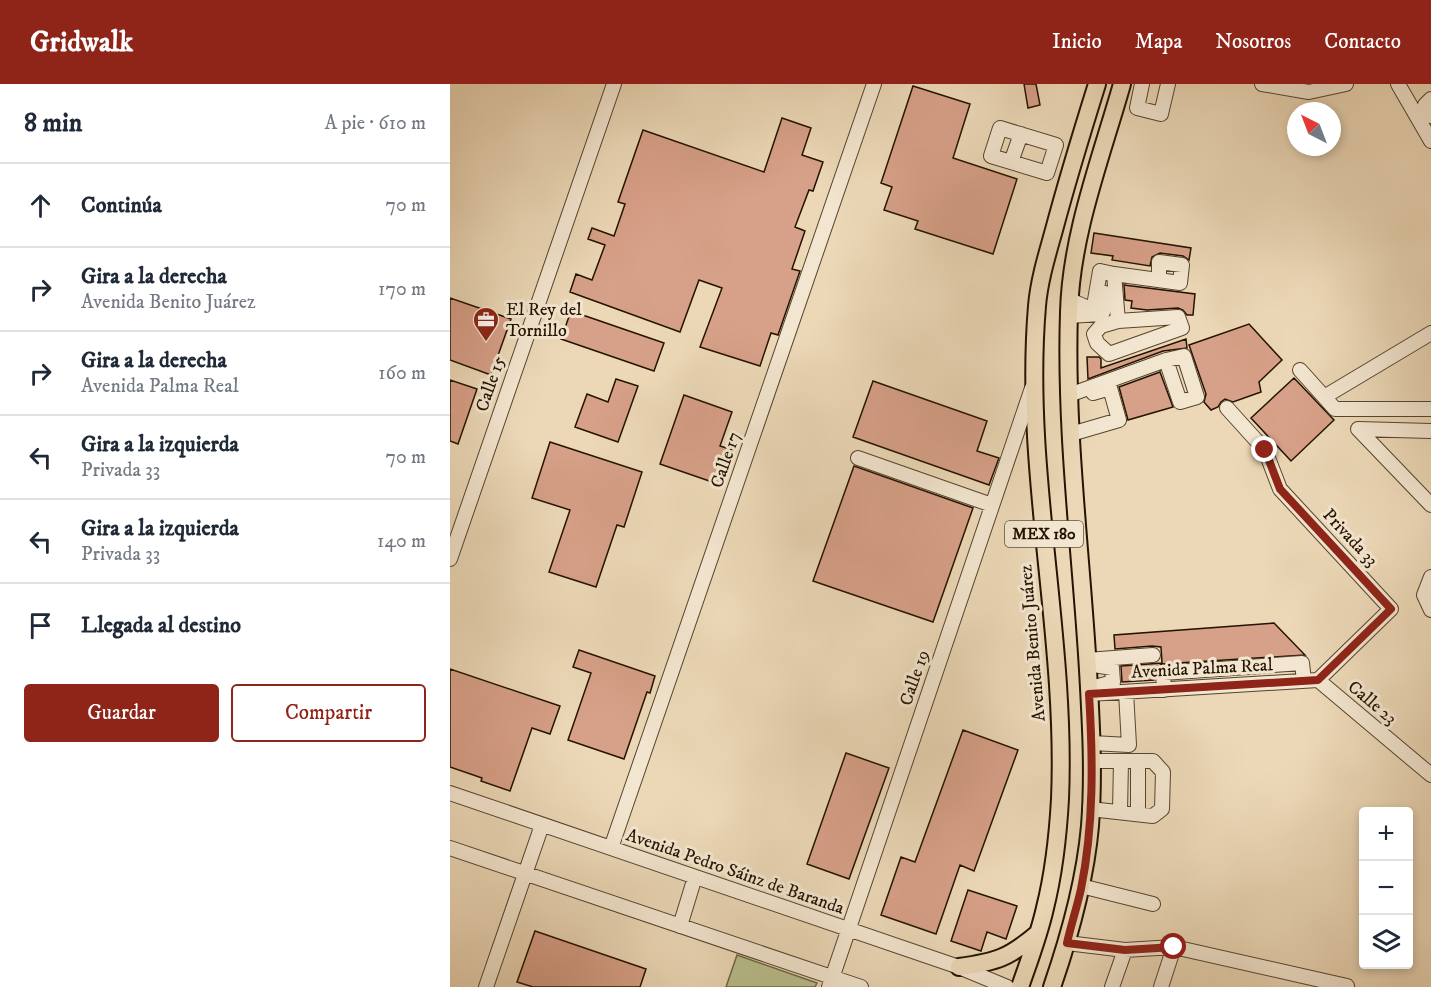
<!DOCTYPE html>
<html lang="es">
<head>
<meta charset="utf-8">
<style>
	:root { --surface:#fff; --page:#f2f2f3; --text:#1f2937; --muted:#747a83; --line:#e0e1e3; --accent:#8f2418 }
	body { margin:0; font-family:"IM FELL DW Pica",serif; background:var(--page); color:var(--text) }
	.controls { position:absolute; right:18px; bottom:18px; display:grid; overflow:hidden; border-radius:6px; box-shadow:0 3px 9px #0003 }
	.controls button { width:54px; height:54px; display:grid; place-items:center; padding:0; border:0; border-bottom:2px solid var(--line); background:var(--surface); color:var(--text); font:30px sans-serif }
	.compass { position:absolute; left:837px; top:18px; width:54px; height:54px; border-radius:50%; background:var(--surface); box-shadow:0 3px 9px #0003; rotate:318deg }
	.stop { position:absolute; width:18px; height:18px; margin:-14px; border:4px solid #8f2418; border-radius:50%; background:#fff }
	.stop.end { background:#8f2418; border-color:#fff; box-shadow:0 2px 6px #0008 }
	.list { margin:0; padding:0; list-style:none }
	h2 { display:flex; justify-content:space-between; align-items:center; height:78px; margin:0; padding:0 24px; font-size:26px }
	h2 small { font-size:20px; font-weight:400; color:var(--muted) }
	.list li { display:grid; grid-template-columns:39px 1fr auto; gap:18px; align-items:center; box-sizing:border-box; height:84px; padding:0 24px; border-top:2px solid var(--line) }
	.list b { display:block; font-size:22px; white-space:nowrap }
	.list p { margin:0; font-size:20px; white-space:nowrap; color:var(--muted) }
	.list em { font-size:20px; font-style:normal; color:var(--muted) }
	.actions { display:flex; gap:12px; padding:18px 24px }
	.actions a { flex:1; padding:14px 0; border:2px solid var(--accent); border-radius:6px; text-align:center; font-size:21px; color:var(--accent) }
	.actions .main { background:var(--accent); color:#fff }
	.icon { flex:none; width:33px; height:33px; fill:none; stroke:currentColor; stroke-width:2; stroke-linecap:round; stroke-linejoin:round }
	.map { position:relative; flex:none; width:981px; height:903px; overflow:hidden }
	header { display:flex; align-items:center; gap:36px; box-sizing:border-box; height:84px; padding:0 30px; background:var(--accent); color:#fff }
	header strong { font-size:28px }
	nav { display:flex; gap:33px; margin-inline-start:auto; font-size:21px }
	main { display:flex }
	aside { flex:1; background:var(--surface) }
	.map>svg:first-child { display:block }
</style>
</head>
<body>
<header>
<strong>Gridwalk</strong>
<nav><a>Inicio</a><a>Mapa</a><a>Nosotros</a><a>Contacto</a></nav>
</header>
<main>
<aside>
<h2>8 min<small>A pie · 610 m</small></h2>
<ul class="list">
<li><svg class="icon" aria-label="ahead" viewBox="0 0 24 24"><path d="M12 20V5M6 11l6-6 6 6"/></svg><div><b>Continúa</b></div><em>70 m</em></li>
<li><svg class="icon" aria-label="right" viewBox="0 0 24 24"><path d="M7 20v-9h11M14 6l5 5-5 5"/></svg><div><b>Gira a la derecha</b><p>Avenida Benito Juárez</p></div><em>170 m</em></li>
<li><svg class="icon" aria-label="right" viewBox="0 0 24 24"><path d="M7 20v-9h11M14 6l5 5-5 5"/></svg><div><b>Gira a la derecha</b><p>Avenida Palma Real</p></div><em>160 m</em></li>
<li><svg class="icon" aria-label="left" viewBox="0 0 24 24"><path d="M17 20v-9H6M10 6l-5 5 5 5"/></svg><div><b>Gira a la izquierda</b><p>Privada 33</p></div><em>70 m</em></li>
<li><svg class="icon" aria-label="left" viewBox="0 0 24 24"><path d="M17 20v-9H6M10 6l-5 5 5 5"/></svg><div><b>Gira a la izquierda</b><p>Privada 33</p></div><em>140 m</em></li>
<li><svg class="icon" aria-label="arrive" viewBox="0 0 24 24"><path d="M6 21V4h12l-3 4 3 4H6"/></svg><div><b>Llegada al destino</b></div></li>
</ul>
<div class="actions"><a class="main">Guardar</a><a>Compartir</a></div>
</aside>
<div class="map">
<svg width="981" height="903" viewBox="0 0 981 903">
	<rect width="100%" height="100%" fill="#ecd8b7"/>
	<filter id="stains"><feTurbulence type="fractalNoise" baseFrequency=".00333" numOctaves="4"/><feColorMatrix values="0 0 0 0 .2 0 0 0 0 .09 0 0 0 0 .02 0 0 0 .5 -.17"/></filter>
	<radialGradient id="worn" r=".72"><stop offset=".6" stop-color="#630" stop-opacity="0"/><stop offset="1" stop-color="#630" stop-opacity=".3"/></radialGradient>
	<path fill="#b9be8d" stroke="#6e6846" stroke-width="1.5" d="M287 871 367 899 365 903H276Z"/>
	<path fill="#d7a088" stroke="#231300" stroke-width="1.5" d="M574 0H586L590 21 578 24Z
		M463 2 520 20 503 74 567 95 543 170 465 145 468 137 434 126 442 103 431 99Z
		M332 34 361 44 352 71 373 78 363 107 359 106 345 143 355 147 342 185 350 187 328 251 321 249 310 282 250 263 272 204 249 196 230 248 120 208 126 190 142 196 155 161 138 155 142 144 164 152 175 120 168 118 193 46 314 88Z
		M644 149 741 164 739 176 733 172 710 169 702 173 700 182 662 176 663 172 641 169Z
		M674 201 745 210 743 231H737L733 226 728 224 697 226 681 224 682 217 675 216Z
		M0 214 61 235 41 291 0 276Z
		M121 227 214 259 204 287 111 255Z
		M799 240 832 276 809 298 811 308 783 318 775 315 771 318 768 323 761 326 754 318 756 310 739 261Z
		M736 255 737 264 713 267 638 295 637 273H649L651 275V284Z
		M710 288 723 323 678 336 669 303Z
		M844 294 884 336 841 377 801 334Z
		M166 295 188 302 168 358 125 343 137 310 158 318Z
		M0 296 27 305 8 360 0 357Z
		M423 297 537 337 527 367 549 374 539 401 403 353Z
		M234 311 282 328 270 362 283 366 271 401 210 380Z
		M100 358 192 388 174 443 167 441 146 503 99 488 120 426 82 414Z
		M404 382 523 424 483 538 363 497Z
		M824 539 855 571 712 580 705 585 704 596 672 598 671 582 712 579 711 563 702 562 665 565 664 551Z
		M129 566 205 592 200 609 197 608 174 675 118 656 141 589 123 583Z
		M0 585 110 622 100 650 82 644 60 707 31 697 32 694 0 683Z
		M513 646 568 666 524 787 510 781 486 850 431 831 451 773 465 778Z
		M396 669 439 684 399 795 357 780Z
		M518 806 567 822 556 855 537 848 531 867 501 857Z
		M85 847 196 885 190 903H83L67 898Z"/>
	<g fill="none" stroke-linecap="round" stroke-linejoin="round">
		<defs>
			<path id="minor" d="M692 0 687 24 711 30 718 0
				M812 0 859 8 896 0
				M948 0 981 57
				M981 15 975 21 981 32
				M550 44 606 61 597 89 541 72Z
				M561 78 571 50
				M620 216 636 223 644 222 650 187 664 190
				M619 232 651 230 653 228 655 209
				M668 237 651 242 644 250 647 259 659 270 732 244 728 233 668 237 664 190 730 199 732 181 709 178V196
				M850 286 885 325H981
				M619 311 716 276 734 272 747 313 730 318 716 276
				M874 313 981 249
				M777 324 815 366 830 405 941 525 868 596
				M908 345 981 421
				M908 345 981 347
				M621 350 669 336 660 304 643 309
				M408 374 542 421
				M0 475 164 0
				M981 493 974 511 981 526
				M637 576 703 571
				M868 596 981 691
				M641 604 663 598 662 584 644 581
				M714 606 713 589 852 579 854 597
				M639 610 868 596
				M642 659 679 661 676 608
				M0 709 509 883 557 903
				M640 725 703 732 712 725 713 688 703 677H642
				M670 728 671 677
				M688 730V677
				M0 764 411 903
				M161 764 424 0
				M631 802 703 820
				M230 842 245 793
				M617 859 675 866 724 863 897 902
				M36 903 92 741
				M379 903 582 304
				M662 903 675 866
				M711 903 724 863"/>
			<path id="major" d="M509 883C546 878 559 874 588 849
				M570 903C579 877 589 851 595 824 604 788 608 751 610 715 617 551 573 387 587 222 589 197 597 171 604 146 617 97 632 48 647 0
				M602 903C620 851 635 798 640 742 644 690 641 638 638 586 631 467 615 348 619 228 621 151 651 74 672 0"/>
		</defs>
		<use href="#minor" stroke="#55442e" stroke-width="16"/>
		<use href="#major" stroke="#231300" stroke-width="20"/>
		<use href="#minor" stroke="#f3e6d0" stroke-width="14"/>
		<use href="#major" stroke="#ecd8b7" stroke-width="16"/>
	</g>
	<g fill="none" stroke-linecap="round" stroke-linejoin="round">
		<path stroke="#8f2418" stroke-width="8" d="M724 863 675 866 617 859C621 841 627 823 631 805 644 741 643 675 639 610L868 596 941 525 830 405 815 366"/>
	</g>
	<defs>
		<symbol id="office-pin" viewBox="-11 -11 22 30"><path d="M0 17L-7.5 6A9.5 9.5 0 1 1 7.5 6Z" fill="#8f2418" stroke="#f3e6d0"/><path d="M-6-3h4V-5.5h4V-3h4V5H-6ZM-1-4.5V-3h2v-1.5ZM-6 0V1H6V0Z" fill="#fff"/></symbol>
	</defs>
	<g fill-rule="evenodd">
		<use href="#office-pin" x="21" y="221" width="30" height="40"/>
	</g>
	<g text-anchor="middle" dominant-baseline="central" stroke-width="6" stroke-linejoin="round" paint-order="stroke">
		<rect fill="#f3e6d0" stroke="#61523e" stroke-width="1.5" x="555" y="437" width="78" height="26" rx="4.5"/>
		<g font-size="16" font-weight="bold" fill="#231300">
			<text x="594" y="450">MEX 180</text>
		</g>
		<g font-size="18" fill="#231300" stroke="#f3e6d0" text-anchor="start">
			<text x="56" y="226">El Rey del<tspan x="56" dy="21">Tornillo</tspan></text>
		</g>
		<g font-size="18" fill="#231300" stroke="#f3e6d0">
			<text transform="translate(41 300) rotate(-71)">Calle 15</text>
			<text transform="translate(276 376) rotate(-71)">Calle 17</text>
			<text transform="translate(900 454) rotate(47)">Privada 33</text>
			<text transform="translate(583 559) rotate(-95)">Avenida Benito Juárez</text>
			<text transform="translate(752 585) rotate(-3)">Avenida Palma Real</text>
			<text transform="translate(465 594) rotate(-71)">Calle 19</text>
			<text transform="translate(922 619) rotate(40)">Calle 23</text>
			<text transform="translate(285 788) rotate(19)">Avenida Pedro Sáinz de Baranda</text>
		</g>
	</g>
	<rect width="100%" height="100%" filter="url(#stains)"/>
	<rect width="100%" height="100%" fill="url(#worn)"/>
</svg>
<div class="controls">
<button>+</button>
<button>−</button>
<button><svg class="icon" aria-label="layers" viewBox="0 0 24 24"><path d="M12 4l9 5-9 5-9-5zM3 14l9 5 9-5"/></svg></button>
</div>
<svg class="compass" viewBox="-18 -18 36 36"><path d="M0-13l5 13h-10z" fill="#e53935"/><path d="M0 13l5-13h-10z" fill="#747a83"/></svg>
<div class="stop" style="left:724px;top:863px"></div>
<div class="stop end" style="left:815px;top:366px"></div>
</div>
</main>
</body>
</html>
